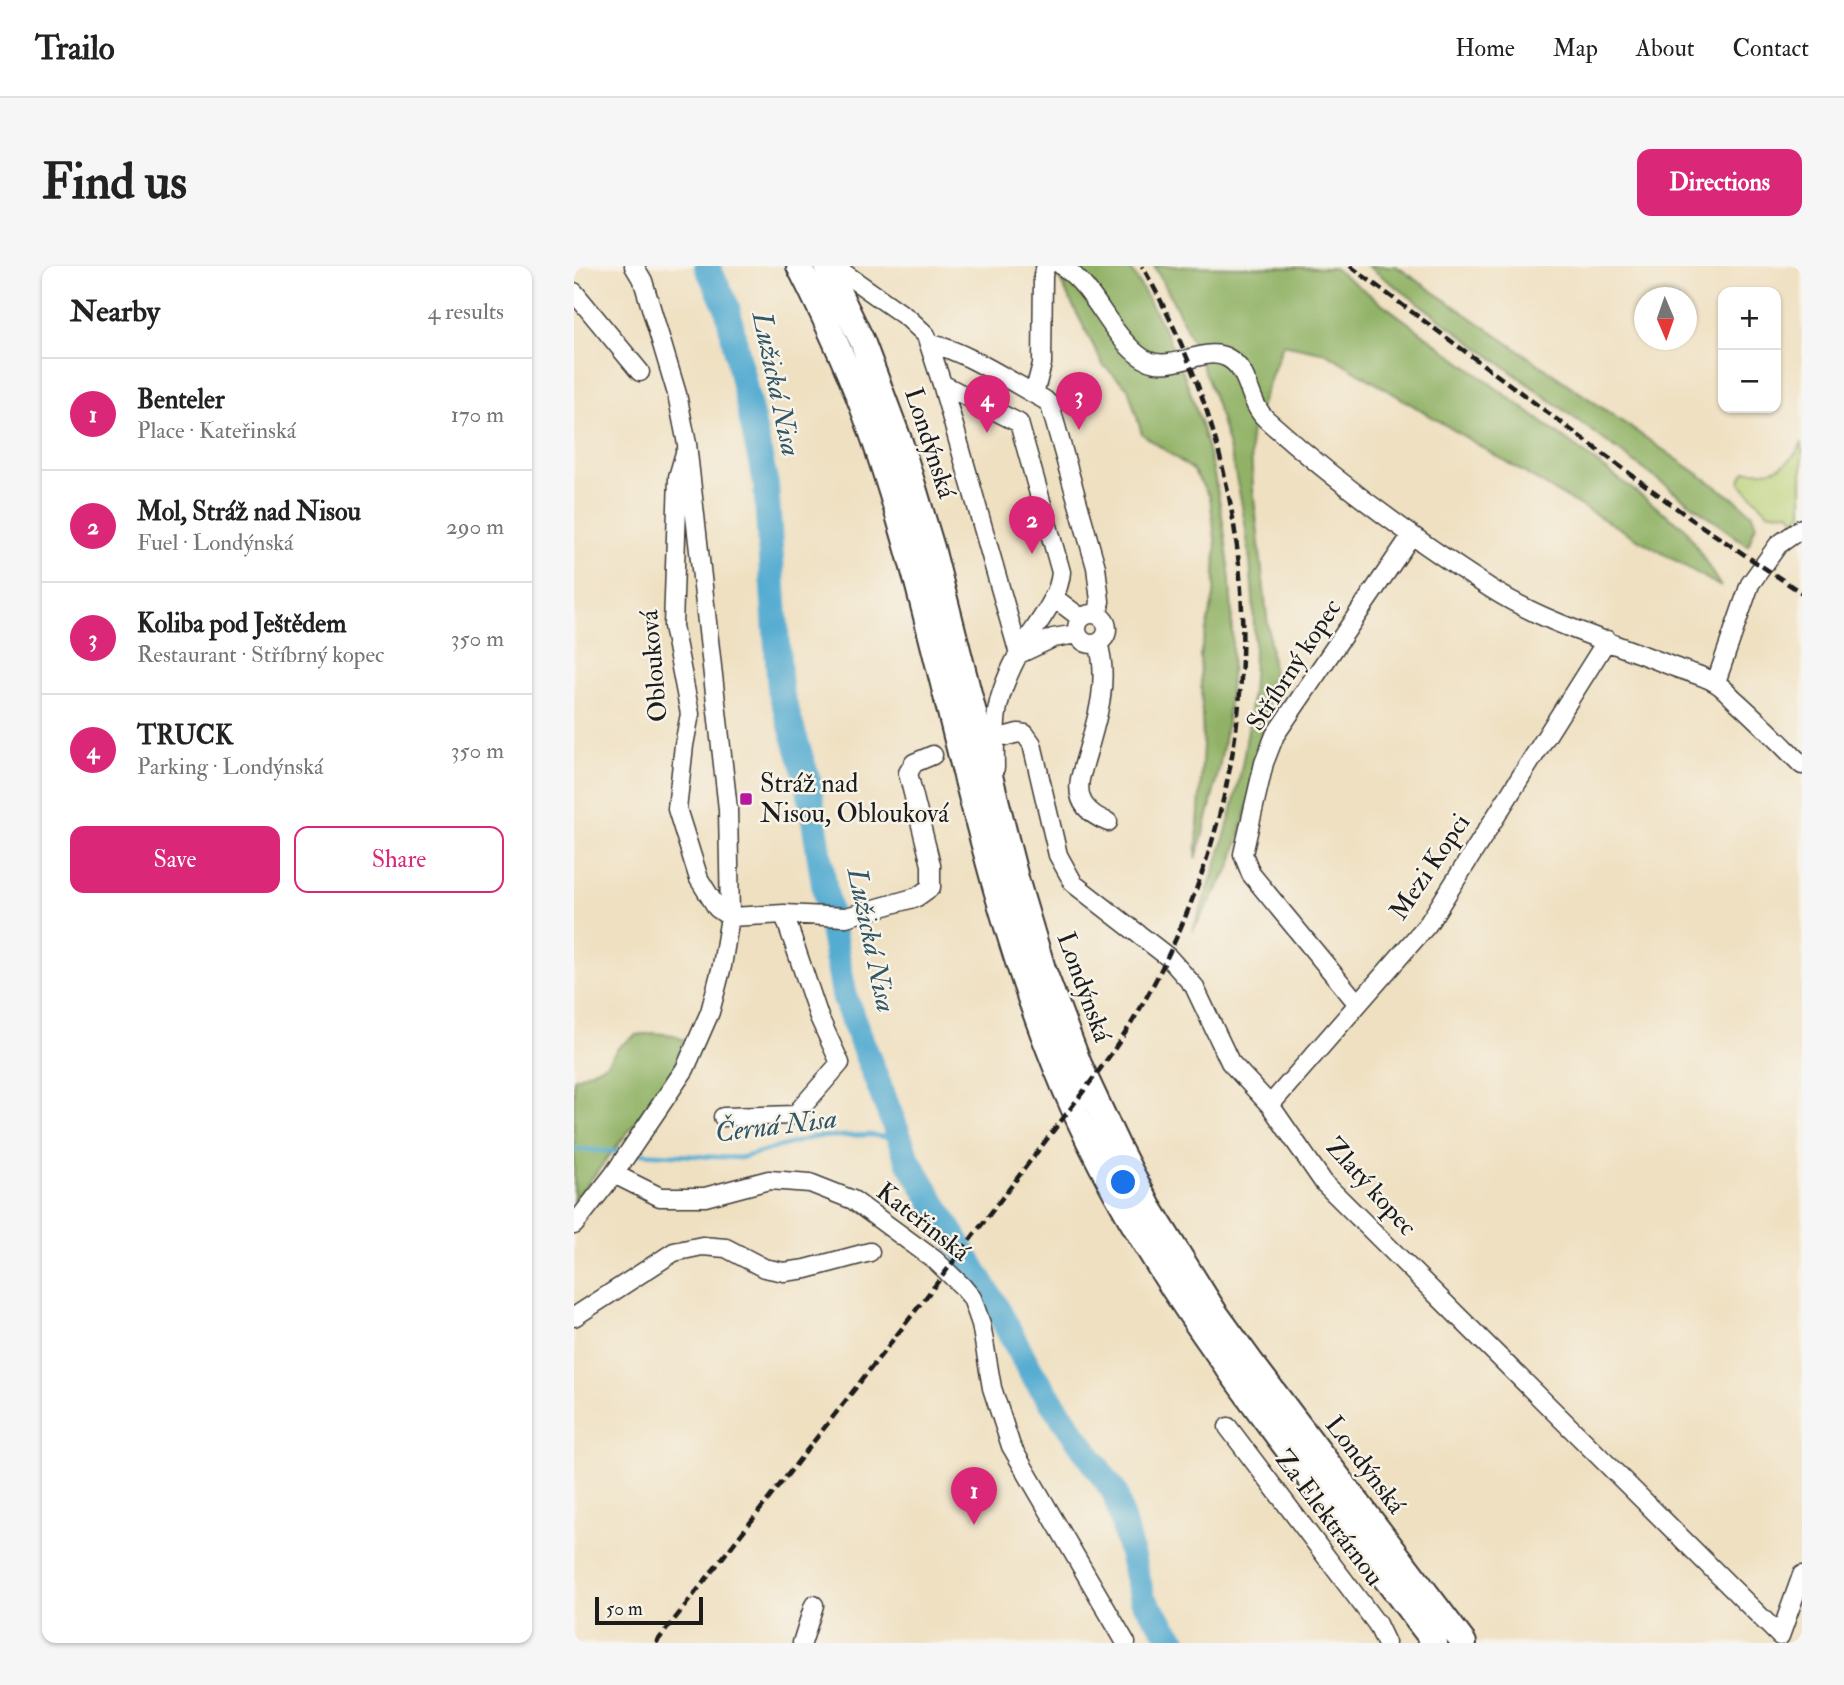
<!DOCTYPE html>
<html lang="en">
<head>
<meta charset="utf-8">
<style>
	:root { --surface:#fff; --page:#f6f6f6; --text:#222; --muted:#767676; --line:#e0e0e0; --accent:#db2777 }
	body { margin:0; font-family:"IM FELL Double Pica",serif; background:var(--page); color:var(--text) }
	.controls { position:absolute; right:21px; top:21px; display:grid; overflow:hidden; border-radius:14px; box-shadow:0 2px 5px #0004 }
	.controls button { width:63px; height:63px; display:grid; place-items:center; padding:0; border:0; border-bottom:2px solid var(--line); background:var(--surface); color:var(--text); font:35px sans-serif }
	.compass { position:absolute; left:1060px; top:21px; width:63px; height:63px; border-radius:50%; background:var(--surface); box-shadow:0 2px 5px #0004; rotate:178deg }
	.scale { position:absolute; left:21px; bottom:18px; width:108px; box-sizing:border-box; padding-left:7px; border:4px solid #1c1c1c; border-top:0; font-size:19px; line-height:24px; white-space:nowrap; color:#1c1c1c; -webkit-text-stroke:5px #f7f3e8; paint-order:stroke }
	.you { position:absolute; left:550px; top:917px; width:24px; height:24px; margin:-18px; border:5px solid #fff; border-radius:50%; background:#1a73e8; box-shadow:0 0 0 10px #1a73e833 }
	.badge { display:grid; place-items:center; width:46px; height:46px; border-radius:50%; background:var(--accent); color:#fff; font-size:23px; font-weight:700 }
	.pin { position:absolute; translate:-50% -58px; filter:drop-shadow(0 2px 4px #0008) }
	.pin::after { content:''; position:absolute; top:37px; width:24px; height:21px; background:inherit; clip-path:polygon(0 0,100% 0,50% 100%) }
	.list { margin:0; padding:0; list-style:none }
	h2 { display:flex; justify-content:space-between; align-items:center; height:91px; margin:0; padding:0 28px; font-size:30px }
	h2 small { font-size:23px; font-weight:400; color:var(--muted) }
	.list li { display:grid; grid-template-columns:46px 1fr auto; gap:21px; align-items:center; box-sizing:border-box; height:112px; padding:0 28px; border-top:2px solid var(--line) }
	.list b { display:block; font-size:26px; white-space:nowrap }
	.list p { margin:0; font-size:23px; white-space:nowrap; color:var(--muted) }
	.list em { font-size:23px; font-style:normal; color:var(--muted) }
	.actions { display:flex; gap:14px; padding:21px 28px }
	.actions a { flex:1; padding:16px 0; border:2px solid var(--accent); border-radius:14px; text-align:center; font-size:24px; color:var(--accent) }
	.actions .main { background:var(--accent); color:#fff }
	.map { position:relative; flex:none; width:1228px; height:1377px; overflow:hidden; border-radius:14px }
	header { display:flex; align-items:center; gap:42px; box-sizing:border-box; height:98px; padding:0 35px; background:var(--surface); border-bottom:2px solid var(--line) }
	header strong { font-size:33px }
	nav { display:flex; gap:38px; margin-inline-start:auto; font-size:24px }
	.intro { display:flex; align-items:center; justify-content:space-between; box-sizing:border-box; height:168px; padding:0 42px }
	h1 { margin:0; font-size:49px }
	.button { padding:18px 32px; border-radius:14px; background:var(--accent); color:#fff; font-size:24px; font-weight:700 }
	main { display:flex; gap:42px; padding:0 42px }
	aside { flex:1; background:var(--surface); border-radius:14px; box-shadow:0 2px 5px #0004 }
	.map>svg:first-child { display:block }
</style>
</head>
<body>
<header>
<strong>Trailo</strong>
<nav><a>Home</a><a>Map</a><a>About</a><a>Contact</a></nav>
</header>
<div class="intro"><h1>Find us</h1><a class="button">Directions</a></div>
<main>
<aside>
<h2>Nearby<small>4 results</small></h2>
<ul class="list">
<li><span class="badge">1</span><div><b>Benteler</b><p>Place · Kateřinská</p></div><em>170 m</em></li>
<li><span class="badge">2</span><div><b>Mol, Stráž nad Nisou</b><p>Fuel · Londýnská</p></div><em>290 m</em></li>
<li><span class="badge">3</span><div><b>Koliba pod Ještědem</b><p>Restaurant · Stříbrný kopec</p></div><em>350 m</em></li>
<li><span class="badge">4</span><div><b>TRUCK</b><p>Parking · Londýnská</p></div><em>350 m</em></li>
</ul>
<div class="actions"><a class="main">Save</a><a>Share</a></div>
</aside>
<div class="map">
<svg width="1228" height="1377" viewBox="0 0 1228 1377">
	<rect width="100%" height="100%" fill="#f7f3e8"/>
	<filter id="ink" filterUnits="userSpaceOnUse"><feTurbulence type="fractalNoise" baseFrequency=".0143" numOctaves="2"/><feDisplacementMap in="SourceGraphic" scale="14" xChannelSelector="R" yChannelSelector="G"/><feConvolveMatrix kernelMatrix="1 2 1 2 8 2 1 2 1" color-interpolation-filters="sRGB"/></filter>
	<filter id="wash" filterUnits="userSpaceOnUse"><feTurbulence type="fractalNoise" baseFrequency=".00686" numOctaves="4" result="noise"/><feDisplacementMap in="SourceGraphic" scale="28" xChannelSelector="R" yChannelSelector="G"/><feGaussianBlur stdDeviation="1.57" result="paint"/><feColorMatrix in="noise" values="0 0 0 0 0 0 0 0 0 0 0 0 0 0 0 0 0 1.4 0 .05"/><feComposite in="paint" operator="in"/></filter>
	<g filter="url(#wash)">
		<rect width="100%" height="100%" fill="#efe0c1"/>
		<path fill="#b7cf74" stroke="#6a7648" stroke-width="2" d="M1228 176V247L1221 255 1216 246 1195 247 1166 217 1167 211 1172 205C1178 204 1183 206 1189 205 1207 204 1221 193 1228 176Z"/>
		<path fill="#91b266" stroke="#566741" stroke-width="2" d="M479 0H555C574 32 592 65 606 99 645 196 663 307 657 411 654 473 639 534 622 593L629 480 626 389 640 330 642 282 636 231 619 204 568 168 554 122 529 99Z
			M580 0 760 2 1111 262 1147 321 977 223 752 87 709 78 676 169 679 222 699 406 679 523 657 600 618 666C650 585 674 501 679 413 687 270 652 124 580 0Z
			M794 0H822L1162 234 1178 248 1182 259 1174 280Z
			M80 767 100 769 112 776 104 802 0 935V813L32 798 45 781 62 769Z"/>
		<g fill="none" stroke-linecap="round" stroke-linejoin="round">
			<path stroke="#54acd1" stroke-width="4.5" d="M0 883 48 886
				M60 887 166 892 240 871 295 869 326 873"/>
			<path stroke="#54acd1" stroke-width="26" d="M133 0 153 41 192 219 206 424 234 515 251 625 271 733 334 894 420 1037 457 1106 541 1227 569 1333 602 1377"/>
		</g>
	</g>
	<g filter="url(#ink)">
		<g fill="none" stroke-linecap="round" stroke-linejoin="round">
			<defs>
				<path id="minor" d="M264 0 270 7 335 53 352 69 368 118 445 157 487 306C485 335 459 362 445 387 421 432 420 452 421 502
					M488 0C521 22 533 63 563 88 593 114 627 77 654 92 677 105 673 135 692 153 762 216 837 271 916 322 972 358 1039 376 1100 401 1113 406 1128 409 1140 416 1147 419 1154 427 1160 433 1184 454 1206 477 1228 499
					M0 26 66 106
					M355 78C385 81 442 119 471 134L476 139 522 301 526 335 524 349
					M368 118 445 388 479 372 503 368
					M460 128 468 98 469 9 472 0
					M111 187 104 211 99 360 116 448 110 479 103 543 125 613 143 642 156 651
					M479 331 507 352
					M503 363a15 15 0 1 1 30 0a15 15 0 1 1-30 0Z
					M524 377C538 422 517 469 506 513 502 536 514 548 534 556
					M1142 416 1176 318 1204 279 1228 262
					M433 470 444 467 451 468 458 478 484 589 500 618 594 691 620 720 656 796 696 839 750 917 1206 1370 1228 1309
					M156 651 210 648 272 651 343 631 357 621V599L334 507 340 497 359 489
					M784 738 677 608 669 588 690 497 701 469 837 270
					M696 839 854 658 1033 374
					M149 851 221 849 266 797 245 751 210 648
					M40 908 86 931H131L195 914 236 917 279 934 361 994 388 1020 398 1032 407 1058 418 1122 437 1180 552 1377
					M0 959 40 908 111 803 136 746 148 700 156 651 154 543 113 178 103 128 69 15 60 0
					M0 1051 100 986 128 980 152 982 190 1002 210 1006 232 1003 296 986
					M654 1161 803 1358 812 1377
					M228 1377 240 1339"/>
				<path id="highway" d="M225 0C253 55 279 112 299 170 370 377 399 596 481 799 539 945 627 1069 721 1193 767 1255 814 1316 861 1377
					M252 0 288 75 327 179 358 282 443 616 469 703 505 798 544 881 575 941 640 1045 677 1096 890 1377"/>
			</defs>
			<use href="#minor" stroke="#3c3935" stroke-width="21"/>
			<use href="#highway" stroke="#3c3935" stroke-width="28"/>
			<use href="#minor" stroke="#fff" stroke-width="18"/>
			<use href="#highway" stroke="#fff" stroke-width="24"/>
			<path stroke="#1c1c1c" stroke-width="4.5" stroke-dasharray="10 5" stroke-linecap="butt" d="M776 0 1117 253 1228 327
				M82 1377C184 1246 288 1115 389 983 423 939 456 895 490 851 517 815 545 780 567 741 701 506 703 235 568 0"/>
		</g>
	</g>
	<rect fill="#b5179e" stroke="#f7f3e8" stroke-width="2.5" x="165" y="526" width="14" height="14" rx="3.5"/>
	<g text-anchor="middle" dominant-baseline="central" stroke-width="5" stroke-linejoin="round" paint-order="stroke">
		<g font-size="26" fill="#1c1c1c" stroke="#f7f3e8">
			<text transform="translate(356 177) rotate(72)">Londýnská</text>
			<text transform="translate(720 399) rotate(-57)">Stříbrný kopec</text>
			<text transform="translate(80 400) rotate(-95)">Oblouková</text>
			<text transform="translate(856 601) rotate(-56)">Mezi Kopci</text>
			<text transform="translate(510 721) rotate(70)">Londýnská</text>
			<text transform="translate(797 921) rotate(48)">Zlatý kopec</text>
			<text transform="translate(349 956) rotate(38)">Kateřinská</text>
			<text transform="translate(791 1199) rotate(53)">Londýnská</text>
			<text transform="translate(755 1252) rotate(53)">Za Elektrárnou</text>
		</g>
		<g font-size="26" fill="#1c1c1c" stroke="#f7f3e8" text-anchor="start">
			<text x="186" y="518">Stráž nad<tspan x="186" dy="30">Nisou, Oblouková</tspan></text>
		</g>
		<g font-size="28" font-style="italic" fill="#325664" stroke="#f7f3e8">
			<text transform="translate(202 118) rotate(78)">Lužická Nisa</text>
			<text transform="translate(297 674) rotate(78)">Lužická Nisa</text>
			<text transform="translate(202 860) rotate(-7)">Černá Nisa</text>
		</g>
	</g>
</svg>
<div class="controls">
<button>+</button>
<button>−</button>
</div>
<svg class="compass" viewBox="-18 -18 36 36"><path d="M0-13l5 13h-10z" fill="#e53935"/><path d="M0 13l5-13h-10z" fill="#767676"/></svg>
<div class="scale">50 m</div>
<div class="you"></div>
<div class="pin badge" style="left:400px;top:1259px">1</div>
<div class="pin badge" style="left:458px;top:288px">2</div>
<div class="pin badge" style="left:505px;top:164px">3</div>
<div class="pin badge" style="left:413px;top:167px">4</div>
</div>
</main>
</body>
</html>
